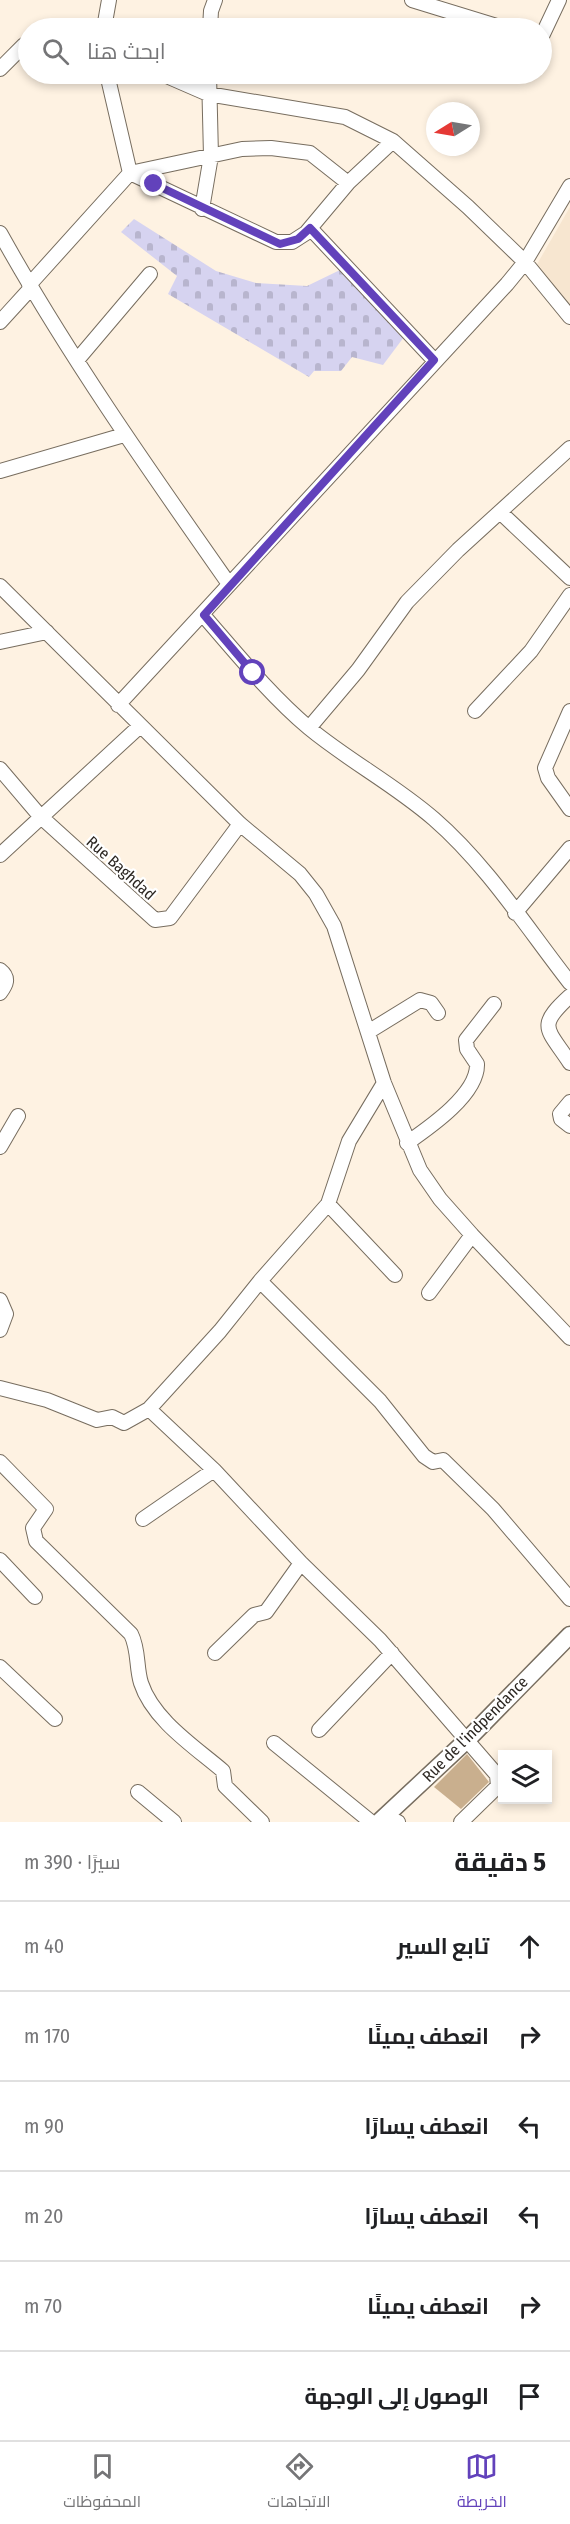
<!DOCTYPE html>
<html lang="ar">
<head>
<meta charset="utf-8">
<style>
	:root { --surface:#fff; --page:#f6f6f6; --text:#202124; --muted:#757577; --line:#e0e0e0; --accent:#6242bb }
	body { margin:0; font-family:"Fira Sans Condensed",Cairo,sans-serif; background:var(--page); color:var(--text); direction:rtl }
	.controls { position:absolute; right:18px; bottom:18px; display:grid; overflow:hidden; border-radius:0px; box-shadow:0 3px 9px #0003 }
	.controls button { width:54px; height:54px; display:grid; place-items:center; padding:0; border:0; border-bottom:2px solid var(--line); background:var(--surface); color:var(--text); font:30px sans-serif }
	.compass { position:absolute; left:426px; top:102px; width:54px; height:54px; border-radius:50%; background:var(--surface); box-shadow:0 3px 9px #0003; rotate:259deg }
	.stop { position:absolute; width:18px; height:18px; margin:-14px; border:4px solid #6242bb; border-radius:50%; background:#fff }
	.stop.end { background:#6242bb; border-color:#fff; box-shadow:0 2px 6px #0008 }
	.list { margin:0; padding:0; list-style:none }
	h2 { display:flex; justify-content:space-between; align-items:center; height:78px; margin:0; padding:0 24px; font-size:26px }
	h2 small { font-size:20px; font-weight:400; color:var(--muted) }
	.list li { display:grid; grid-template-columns:39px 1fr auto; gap:18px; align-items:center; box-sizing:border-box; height:90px; padding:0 24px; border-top:2px solid var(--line) }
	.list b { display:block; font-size:22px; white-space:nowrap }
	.list em { font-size:20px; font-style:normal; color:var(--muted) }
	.icon { flex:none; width:33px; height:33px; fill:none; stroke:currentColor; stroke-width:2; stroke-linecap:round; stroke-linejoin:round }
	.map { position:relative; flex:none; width:570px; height:1822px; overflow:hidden; direction:ltr }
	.search { position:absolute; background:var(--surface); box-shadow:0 3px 9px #0003; left:18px; right:18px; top:18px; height:66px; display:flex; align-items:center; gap:15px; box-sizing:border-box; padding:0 21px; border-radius:33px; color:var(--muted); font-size:22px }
	.sheet { height:618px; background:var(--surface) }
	nav { display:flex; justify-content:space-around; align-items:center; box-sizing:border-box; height:84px; border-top:2px solid var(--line); background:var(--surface); font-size:16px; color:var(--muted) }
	nav a { display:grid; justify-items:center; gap:3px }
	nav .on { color:var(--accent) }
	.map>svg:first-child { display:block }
</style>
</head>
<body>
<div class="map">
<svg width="570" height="1822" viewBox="0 0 570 1822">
	<defs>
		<pattern id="cemetery-stones" width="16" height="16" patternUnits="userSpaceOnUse" patternTransform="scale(1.5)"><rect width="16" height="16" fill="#d6d3f0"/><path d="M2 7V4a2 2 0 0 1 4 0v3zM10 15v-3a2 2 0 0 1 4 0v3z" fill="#b8b5ce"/></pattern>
	</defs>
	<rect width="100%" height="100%" fill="#fef2e2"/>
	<path fill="#f7e6d0" d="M570 207V307L536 266Z"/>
	<path fill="url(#cemetery-stones)" d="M134 219 216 271 256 283 307 286 340 270 404 337 383 365 352 357 341 371H314L309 377 168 294 177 276 121 232Z"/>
	<path fill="#c9af8e" d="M467 1754 489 1782 461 1809 434 1787Z"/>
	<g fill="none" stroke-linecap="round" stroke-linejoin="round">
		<defs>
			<path id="minor" d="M412 0 503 28
				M104 28 109 0
				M210 28 211 11 215 0
				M542 36 559 0
				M0 69 24 45H28
				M107 74 130 173
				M162 74 208 94 345 117 393 141 468 207 525 262 570 317
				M130 173 276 242H292L306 233 348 183 393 141
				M202 209 211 156 209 74
				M310 228 434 360
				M0 233C68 355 149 470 229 584
				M29 285 130 173 242 149 271 148 310 153 348 183
				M0 322 31 288
				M78 359 150 274
				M0 471 124 435
				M501 513 570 578
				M0 586 240 824 300 874 316 894 334 926 384 1083 420 1170 440 1199 472 1235 570 1338
				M203 615C237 654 270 695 309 728 349 761 395 785 434 819 487 865 527 928 570 983
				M0 642 47 632
				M118 705 507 284 525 262 570 186
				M475 711 531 651 570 595
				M570 711 545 768 548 778 570 809
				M309 728 358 670 407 602 458 550 570 448
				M0 769 40 816 155 920 170 918 240 824
				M0 855 140 726
				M515 913 570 848
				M0 970C10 978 6 985 0 993
				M570 996C536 1027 547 1028 570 1063
				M368 1032 420 1000 431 1003 438 1013
				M570 1102 560 1114 561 1119 570 1126
				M407 1143C430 1127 478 1094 477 1064L467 1049 466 1040 494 1004
				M0 1147 18 1116
				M328 1204 395 1275
				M260 1281 380 1401 424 1456 433 1462 443 1460 493 1509 570 1599
				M429 1293 472 1235
				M0 1300 6 1314 0 1330
				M0 1388 47 1400 97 1420 112 1417 124 1423 149 1409 220 1331 260 1281 328 1204 349 1141 384 1083
				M149 1409 214 1470 301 1563 380 1640 497 1775 498 1786 461 1822
				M0 1462 46 1509 33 1528 36 1541 131 1634C139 1650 136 1667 141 1683 153 1720 195 1747 223 1771L225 1786 262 1822
				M143 1519 214 1470
				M0 1560 35 1597
				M215 1653 254 1615 266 1612 301 1563
				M0 1667 55 1719
				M319 1730 392 1653
				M274 1743 371 1822
				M138 1792 174 1822
				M385 1816 398 1822"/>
			<path id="tertiary" d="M379 1822 468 1739 570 1635"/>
		</defs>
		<use href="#minor" stroke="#776d5f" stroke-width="16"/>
		<use href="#tertiary" stroke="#776d5f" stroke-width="19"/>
		<use href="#minor" stroke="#fff" stroke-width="14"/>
		<use href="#tertiary" stroke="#fff" stroke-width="16"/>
	</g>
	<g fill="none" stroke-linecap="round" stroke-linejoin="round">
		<path stroke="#6242bb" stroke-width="8" d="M154 184 280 244 298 239 310 228 434 360 204 615 253 673"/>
	</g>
	<g text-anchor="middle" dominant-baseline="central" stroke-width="4.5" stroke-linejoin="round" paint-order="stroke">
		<g font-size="16" fill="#2c2722" stroke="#fff">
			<text transform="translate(121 868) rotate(42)">Rue Baghdad</text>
			<text transform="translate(475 1729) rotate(-45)">Rue de l'indpendance</text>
		</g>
	</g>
</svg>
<div class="controls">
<button><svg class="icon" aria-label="layers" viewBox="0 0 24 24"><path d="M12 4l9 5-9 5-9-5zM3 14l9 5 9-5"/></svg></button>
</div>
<svg class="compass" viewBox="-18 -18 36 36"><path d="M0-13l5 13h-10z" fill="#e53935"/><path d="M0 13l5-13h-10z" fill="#757577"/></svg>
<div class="stop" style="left:253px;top:673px"></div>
<div class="stop end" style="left:154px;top:184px"></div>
<div class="search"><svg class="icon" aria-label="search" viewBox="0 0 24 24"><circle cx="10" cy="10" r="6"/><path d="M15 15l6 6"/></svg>ابحث هنا</div>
</div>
<section class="sheet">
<h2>5 دقيقة<small>سيرًا · 390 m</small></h2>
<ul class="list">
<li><svg class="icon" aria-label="ahead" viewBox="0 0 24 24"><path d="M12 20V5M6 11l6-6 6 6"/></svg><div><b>تابع السير</b></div><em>40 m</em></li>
<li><svg class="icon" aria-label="right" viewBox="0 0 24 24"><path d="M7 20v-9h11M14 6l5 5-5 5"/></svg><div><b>انعطف يمينًا</b></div><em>170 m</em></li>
<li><svg class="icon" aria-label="left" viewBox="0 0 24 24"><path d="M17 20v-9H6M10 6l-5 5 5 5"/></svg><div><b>انعطف يسارًا</b></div><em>90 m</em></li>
<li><svg class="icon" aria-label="left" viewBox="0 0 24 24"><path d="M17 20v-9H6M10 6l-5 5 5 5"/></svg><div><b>انعطف يسارًا</b></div><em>20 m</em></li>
<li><svg class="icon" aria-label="right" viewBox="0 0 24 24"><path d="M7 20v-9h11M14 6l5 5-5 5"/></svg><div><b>انعطف يمينًا</b></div><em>70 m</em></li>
<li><svg class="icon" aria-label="arrive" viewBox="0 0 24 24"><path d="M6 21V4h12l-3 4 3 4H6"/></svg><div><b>الوصول إلى الوجهة</b></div></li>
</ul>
</section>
<nav>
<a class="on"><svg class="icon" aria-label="map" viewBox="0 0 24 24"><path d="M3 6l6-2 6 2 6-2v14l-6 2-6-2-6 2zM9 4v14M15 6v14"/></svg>الخريطة</a>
<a><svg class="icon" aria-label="directions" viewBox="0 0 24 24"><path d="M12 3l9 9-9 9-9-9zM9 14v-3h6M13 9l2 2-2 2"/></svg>الاتجاهات</a>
<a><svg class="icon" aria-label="saved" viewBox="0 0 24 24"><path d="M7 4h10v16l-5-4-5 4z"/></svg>المحفوظات</a>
</nav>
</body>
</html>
